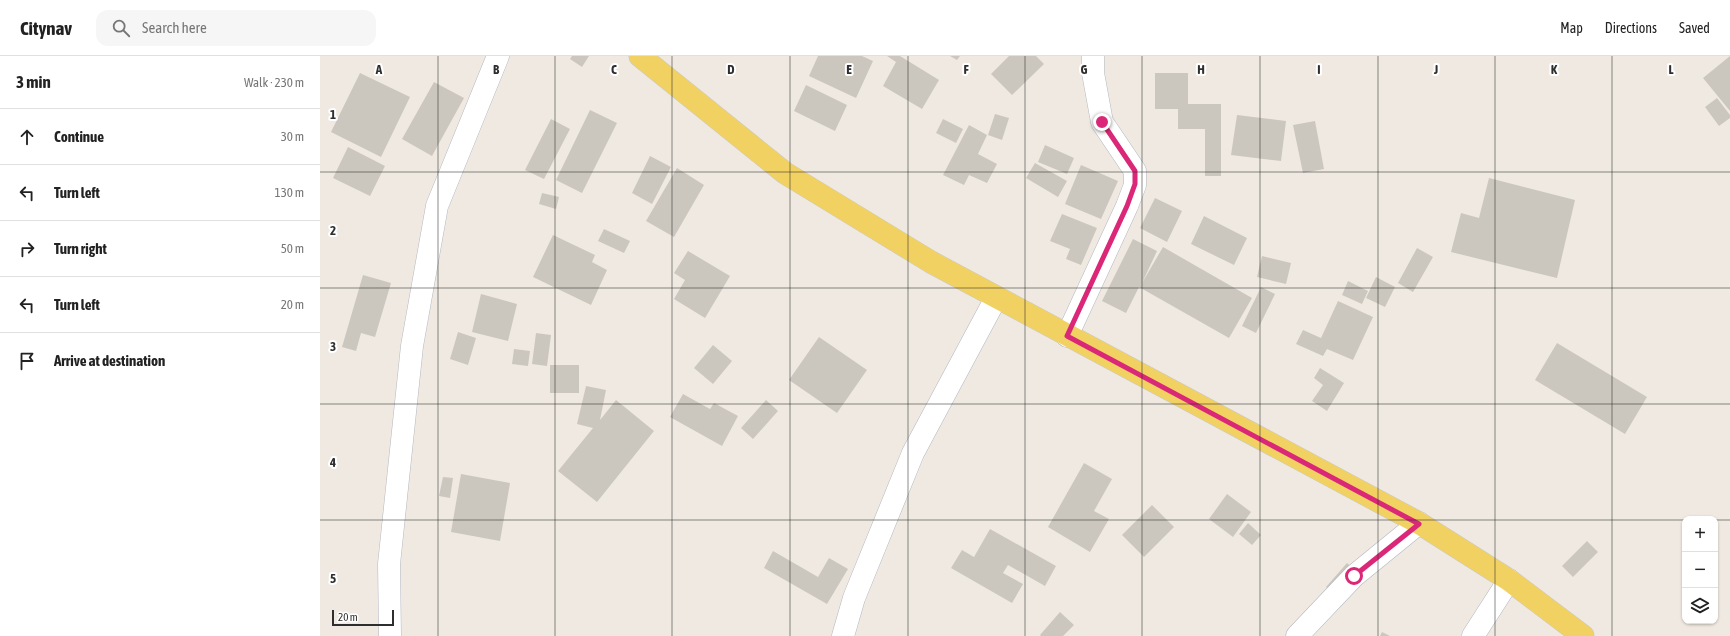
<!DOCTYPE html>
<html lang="en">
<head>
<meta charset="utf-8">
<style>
	:root { --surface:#fff; --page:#f6f6f6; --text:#222; --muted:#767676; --line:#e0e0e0 }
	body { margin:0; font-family:"Asap Condensed",sans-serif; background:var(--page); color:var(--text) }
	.controls { position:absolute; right:12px; bottom:12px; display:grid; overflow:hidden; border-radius:8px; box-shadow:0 1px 3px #0004 }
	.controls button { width:36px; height:36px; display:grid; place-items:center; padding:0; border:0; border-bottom:1px solid var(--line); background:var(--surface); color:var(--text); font:20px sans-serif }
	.scale { position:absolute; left:12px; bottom:10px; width:62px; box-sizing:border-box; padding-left:4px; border:2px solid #2e2e2e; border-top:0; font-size:11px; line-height:14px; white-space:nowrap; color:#2e2e2e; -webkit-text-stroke:3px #fff; paint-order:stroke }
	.stop { position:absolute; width:12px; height:12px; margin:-9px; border:3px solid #db2777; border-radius:50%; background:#fff }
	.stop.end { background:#db2777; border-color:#fff; box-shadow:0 1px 4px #0008 }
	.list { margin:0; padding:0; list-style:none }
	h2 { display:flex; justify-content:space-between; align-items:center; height:52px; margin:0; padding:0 16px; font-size:17px }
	h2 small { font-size:13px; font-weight:400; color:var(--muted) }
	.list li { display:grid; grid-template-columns:26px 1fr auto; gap:12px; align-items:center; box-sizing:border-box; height:56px; padding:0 16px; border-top:1px solid var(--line) }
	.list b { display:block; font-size:15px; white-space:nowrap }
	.list em { font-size:13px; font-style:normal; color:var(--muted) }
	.icon { flex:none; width:22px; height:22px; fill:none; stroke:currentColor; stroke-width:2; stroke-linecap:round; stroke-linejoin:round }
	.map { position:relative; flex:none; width:1410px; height:580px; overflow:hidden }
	header { display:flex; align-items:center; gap:24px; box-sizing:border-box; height:56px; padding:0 20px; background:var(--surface); border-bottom:1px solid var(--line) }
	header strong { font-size:19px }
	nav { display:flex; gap:22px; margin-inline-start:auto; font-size:14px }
	.search { width:280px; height:36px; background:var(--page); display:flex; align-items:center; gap:10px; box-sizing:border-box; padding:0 14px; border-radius:12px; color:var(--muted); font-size:15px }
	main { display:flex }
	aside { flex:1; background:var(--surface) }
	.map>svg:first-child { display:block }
</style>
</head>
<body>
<header>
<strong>Citynav</strong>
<div class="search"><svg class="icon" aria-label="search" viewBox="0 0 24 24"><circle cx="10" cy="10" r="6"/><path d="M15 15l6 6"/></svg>Search here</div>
<nav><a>Map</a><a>Directions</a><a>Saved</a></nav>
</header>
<main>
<aside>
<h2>3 min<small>Walk · 230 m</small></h2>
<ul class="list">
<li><svg class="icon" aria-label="ahead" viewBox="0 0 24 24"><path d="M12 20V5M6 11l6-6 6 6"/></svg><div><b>Continue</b></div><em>30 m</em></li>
<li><svg class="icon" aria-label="left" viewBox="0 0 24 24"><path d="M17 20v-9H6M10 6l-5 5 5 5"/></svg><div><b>Turn left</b></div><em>130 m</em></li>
<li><svg class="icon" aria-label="right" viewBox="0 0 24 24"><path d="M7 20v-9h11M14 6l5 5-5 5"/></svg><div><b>Turn right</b></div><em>50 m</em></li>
<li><svg class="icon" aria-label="left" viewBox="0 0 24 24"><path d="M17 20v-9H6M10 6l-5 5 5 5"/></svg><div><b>Turn left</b></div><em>20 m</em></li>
<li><svg class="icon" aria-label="arrive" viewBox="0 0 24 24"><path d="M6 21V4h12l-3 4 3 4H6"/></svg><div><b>Arrive at destination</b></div></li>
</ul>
</aside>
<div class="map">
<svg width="1410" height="580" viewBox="0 0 1410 580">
	<rect width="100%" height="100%" fill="#efe9e1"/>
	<path fill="#cbc7bf" d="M252 0H269L262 11 250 3Z
		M498 0H542L553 5 536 42 489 20Z
		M567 0H580L619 24 602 53 563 30 576 6Z
		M630 0H640L637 4Z
		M689 0H716L724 8 692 39 671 18Z
		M1410 0V55L1383 22Z
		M40 17 90 41 61 101 11 76Z
		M835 17H868V48H901V120H885V73H858V53H835Z
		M114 26 144 42 112 100 82 83Z
		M486 29 527 49 515 75 474 55Z
		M1397 42 1410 59V62L1399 70 1385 51Z
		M270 54 297 67 262 137 236 124Z
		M675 58 689 62 682 84 668 79Z
		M917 59 966 65 961 105 911 99Z
		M231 63 250 73 224 123 205 114Z
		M623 63 643 73 636 87 616 77Z
		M995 65 1004 113 983 117 973 69Z
		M649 69 667 79 658 98 677 108 667 127 649 119 644 129 623 119Z
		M725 89 754 102 747 118 718 106Z
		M28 91 65 110 50 140 13 122Z
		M330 100 351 111 332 148 312 137Z
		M715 107 747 125 738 141 706 122Z
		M761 109 798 125 781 163 745 148Z
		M357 112 384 129 354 181 326 165Z
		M1169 122 1255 144 1237 222 1131 196 1141 157 1159 162Z
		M222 137 239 141 236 153 219 148Z
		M835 142 862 155 847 186 820 172Z
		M742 158 777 172 761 209 746 203 750 193 730 185Z
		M884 160 927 182 914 209 871 188Z
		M284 173 310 185 304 197 278 185Z
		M233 179 275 199 272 206 287 214 271 249 213 221Z
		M813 183 837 195 822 227 843 191 932 242 909 282 819 231 806 257 782 245Z
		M1097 192 1113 201 1093 236 1078 227Z
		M368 195 410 220 385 262 354 243 365 224 354 217Z
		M942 200 971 207 966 228 937 221Z
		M43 219 71 227 55 281 41 277 36 295 22 291Z
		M1056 221 1075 231 1065 251 1046 242Z
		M1028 225 1048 235 1042 248 1022 239Z
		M941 231 955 238 936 277 922 270Z
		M161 238 197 248 188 285 152 276Z
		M1018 245 1053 261 1033 304 1007 293 1003 300 976 288 983 274 1001 282Z
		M138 276 156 282 148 309 130 303Z
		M216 277 231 279 227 310 212 308Z
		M499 281 547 314 517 357 469 324Z
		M1237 287 1327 341 1305 378 1215 324Z
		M393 289 412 305 393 328 374 312Z
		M194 293 210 295 208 310 192 308Z
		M230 309H259V337H230Z
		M1000 312 1024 327 1007 355 992 345 1003 329 994 322Z
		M266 330 286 334 280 364 296 344 334 375 277 446 238 415 273 372 257 368Z
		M363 338 390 353 394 347 418 360 402 390 350 361Z
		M446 344 458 355 433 383 421 372Z
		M764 407 792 423 774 455 789 463 770 496 728 471Z
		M141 418 190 427 180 485 131 476Z
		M123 421 133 422 130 442 119 440Z
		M907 438 931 456 913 481 889 463Z
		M832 449 854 471 824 501 802 479Z
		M928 467 941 479 932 489 919 478Z
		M670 473 736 510 725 530 688 509 683 517 703 528 692 547 631 512 642 494 654 501Z
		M1267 485 1278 496 1253 521 1242 510Z
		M453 495 498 521 509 502 528 513 507 548 444 512Z
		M1027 507 1039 518 1018 542 1006 531Z
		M740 556 754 569 743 580H721L720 579Z
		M1062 576 1070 580H1060Z"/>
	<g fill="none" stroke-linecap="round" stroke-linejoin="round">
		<defs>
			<path id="minor" d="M747 280 807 150 815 129V115L782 66 773 17V0
				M70 580 69 508 92 290 117 150 178 0
				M523 580 534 542 593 397 676 242
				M977 580 1034 520 1099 467
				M1153 580 1189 524"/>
			<path id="major" d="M320 0 465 117 611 206 1099 467 1189 524 1263 580"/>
		</defs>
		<use href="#minor" stroke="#b4b7c1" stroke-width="23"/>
		<use href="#major" stroke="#c9c9c9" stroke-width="23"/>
		<use href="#minor" stroke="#fff" stroke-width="22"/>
		<use href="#major" stroke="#f2d163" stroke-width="22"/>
	</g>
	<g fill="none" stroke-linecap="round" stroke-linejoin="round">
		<path stroke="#db2777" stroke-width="5" d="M782 66 815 115V128L807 150 747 280 1099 468 1034 520"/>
	</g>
	<path fill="none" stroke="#2e2e2e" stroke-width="1" stroke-opacity="0.55" d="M118 0V580M235 0V580M352 0V580M470 0V580M588 0V580M705 0V580M822 0V580M940 0V580M1058 0V580M1175 0V580M1292 0V580M0 116H1410M0 232H1410M0 348H1410M0 464H1365M1395 464H1410"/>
	<g font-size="13" text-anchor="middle" font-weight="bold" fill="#2e2e2e" stroke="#fff" stroke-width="4" stroke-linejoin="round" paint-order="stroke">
		<text x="59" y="18">A</text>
		<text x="176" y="18">B</text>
		<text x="294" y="18">C</text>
		<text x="411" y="18">D</text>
		<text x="529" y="18">E</text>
		<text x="646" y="18">F</text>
		<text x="764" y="18">G</text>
		<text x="881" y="18">H</text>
		<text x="999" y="18">I</text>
		<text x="1116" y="18">J</text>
		<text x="1234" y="18">K</text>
		<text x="1351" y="18">L</text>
		<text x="13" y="63">1</text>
		<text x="13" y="179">2</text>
		<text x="13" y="295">3</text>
		<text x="13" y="411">4</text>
		<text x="13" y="527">5</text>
	</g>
</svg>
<div class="controls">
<button>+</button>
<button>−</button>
<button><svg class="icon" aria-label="layers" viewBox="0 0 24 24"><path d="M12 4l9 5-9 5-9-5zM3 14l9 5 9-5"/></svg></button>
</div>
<div class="scale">20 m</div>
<div class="stop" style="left:1034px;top:520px"></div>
<div class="stop end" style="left:782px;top:66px"></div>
</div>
</main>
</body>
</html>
